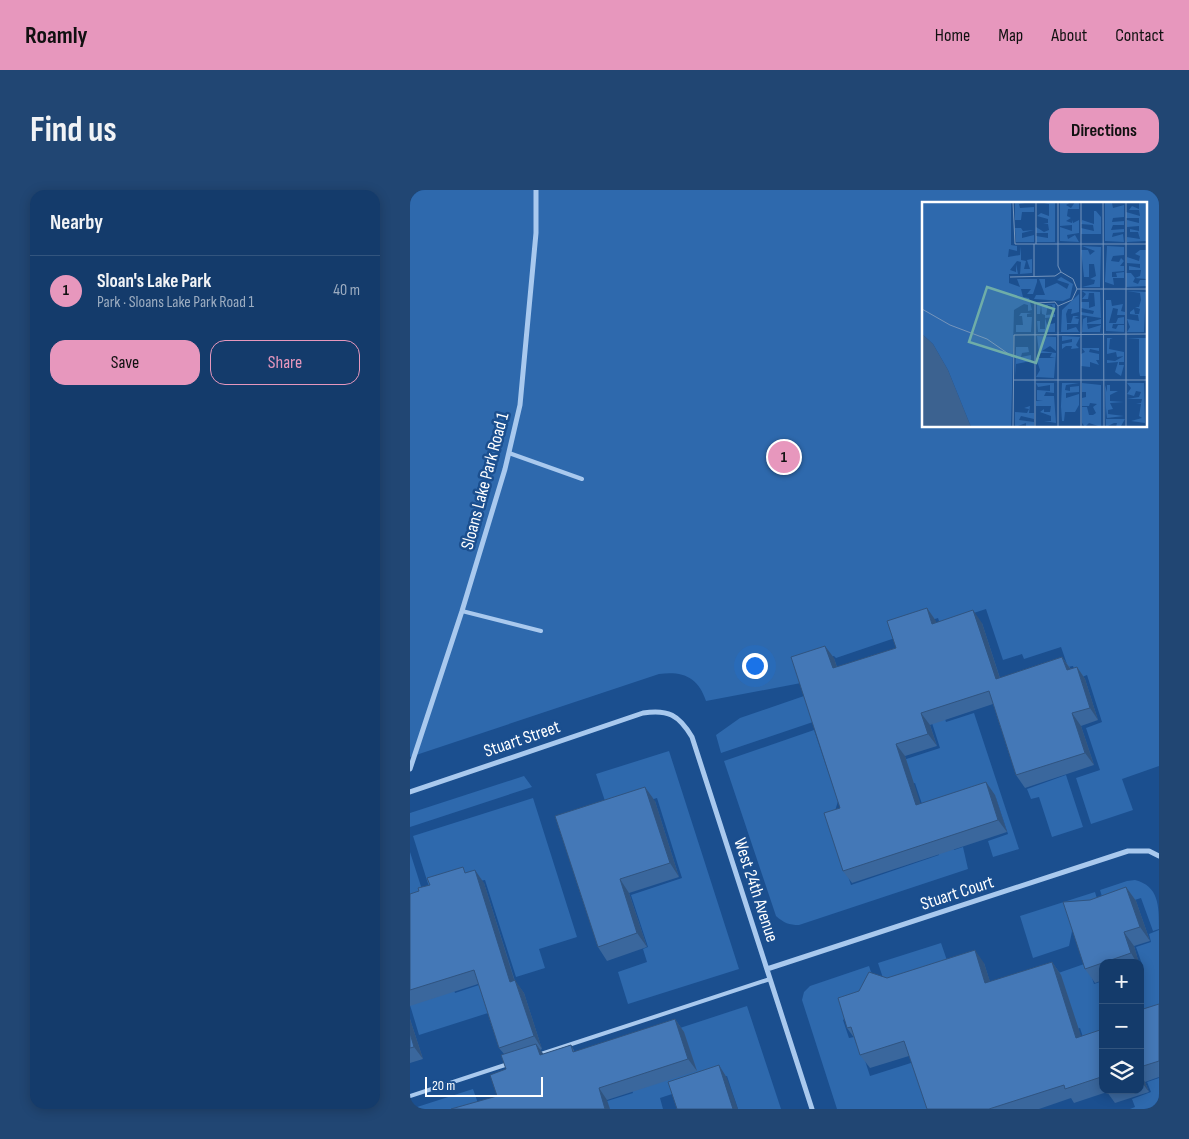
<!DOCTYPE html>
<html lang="en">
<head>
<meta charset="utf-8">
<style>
	:root { --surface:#143b6b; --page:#214673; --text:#f1f3f6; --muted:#9dadc1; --line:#33557e; --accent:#e797bd }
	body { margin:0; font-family:"Sofia Sans Condensed",sans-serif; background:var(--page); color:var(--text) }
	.controls { position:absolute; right:15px; bottom:15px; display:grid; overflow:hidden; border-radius:10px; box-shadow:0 2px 12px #0003 }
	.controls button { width:45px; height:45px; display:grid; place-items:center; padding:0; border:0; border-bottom:1px solid var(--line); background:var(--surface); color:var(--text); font:25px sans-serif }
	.scale { position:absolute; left:15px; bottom:12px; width:118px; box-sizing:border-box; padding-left:5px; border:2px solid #fff; border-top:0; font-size:14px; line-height:18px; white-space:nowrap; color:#fff; -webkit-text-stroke:4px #1b4f8f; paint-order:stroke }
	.you { position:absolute; left:344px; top:475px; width:18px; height:18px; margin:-12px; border:4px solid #fff; border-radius:50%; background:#1a73e8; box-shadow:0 0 0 8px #1a73e833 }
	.badge { display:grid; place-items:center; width:32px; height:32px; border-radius:50%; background:var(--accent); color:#111; font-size:16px; font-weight:700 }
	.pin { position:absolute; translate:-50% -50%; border:2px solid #fff; box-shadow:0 1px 5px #0006 }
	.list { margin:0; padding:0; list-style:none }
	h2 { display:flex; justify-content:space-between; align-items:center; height:65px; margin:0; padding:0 20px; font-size:21px }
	h2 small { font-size:16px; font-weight:400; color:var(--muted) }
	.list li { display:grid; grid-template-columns:32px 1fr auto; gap:15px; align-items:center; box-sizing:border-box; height:70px; padding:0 20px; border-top:1px solid var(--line) }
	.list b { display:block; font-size:19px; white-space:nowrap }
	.list p { margin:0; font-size:16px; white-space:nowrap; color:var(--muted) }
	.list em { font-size:16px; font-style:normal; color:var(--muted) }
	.actions { display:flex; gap:10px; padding:15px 20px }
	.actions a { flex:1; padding:11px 0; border:1px solid var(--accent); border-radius:15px; text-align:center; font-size:18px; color:var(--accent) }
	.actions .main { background:var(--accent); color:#111 }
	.icon { flex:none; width:28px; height:28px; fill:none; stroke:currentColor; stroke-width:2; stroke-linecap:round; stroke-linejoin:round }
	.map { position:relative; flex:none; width:749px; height:919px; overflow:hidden; border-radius:15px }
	header { display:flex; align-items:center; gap:30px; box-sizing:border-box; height:70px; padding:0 25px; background:var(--accent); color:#111 }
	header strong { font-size:24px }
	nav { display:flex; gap:28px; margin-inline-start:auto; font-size:18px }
	.intro { display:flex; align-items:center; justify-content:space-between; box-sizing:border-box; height:120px; padding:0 30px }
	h1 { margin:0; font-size:35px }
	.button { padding:12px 22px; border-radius:15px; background:var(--accent); color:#111; font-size:18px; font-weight:700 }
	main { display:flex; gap:30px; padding:0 30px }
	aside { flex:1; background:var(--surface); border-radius:15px; box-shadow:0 2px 12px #0003 }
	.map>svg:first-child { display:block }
</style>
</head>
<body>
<header>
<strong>Roamly</strong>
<nav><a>Home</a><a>Map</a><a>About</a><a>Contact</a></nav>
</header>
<div class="intro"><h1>Find us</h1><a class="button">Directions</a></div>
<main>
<aside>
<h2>Nearby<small></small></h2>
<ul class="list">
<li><span class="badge">1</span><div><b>Sloan's Lake Park</b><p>Park · Sloans Lake Park Road 1</p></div><em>40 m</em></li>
</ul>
<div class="actions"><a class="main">Save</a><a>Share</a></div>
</aside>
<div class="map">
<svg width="749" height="919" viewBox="0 0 749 919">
	<rect width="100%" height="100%" fill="#1b4f8f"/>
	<path fill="#2e69ad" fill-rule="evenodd" d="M0 0H749V576L712 589 723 620 681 634 666 588 690 580 676 538 692 532 677 485 667 489 663 476 658 477 651 457 614 469 612 464 593 470 576 419 530 434 528 428 484 442 485 448 426 468 424 466 387 478 391 493 296 511C288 487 273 481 249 484L0 567ZM513 14H735V236H513Z
		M527 504 536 532 564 523 609 659 583 667 578 651 598 644 586 608 531 620 544 660 553 657 558 679 389 735C379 735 374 733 366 726L314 571 404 540 428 611 421 635 441 695 529 665 505 593 457 608 426 592 530 558 514 508Z
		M394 506 403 532 311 563 306 545 330 528Z
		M259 561 329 779 218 814 208 782 237 772 233 759 238 757 221 705 272 688 247 608 199 623 186 584Z
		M656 585 673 637 642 647 629 607 621 609 617 599Z
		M114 586 122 597 0 637V623Z
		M123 608 167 747 129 759 135 778 106 787 75 690 20 700 3 646Z
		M0 662 45 803 69 795 78 823 9 845 0 815Z
		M725 690C749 696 749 716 749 739L743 741 731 708 696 719 690 700 717 691Z
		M685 702 690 719 665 727 659 756 623 768 610 726Z
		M749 740V829L730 836V778L733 777 726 757 741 752 739 744Z
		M531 753 541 782 475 794 468 773Z
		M677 773 684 794 693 791V854L677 859 670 838 639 848 634 788Z
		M459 776 466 797 436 828 433 830 439 848 444 847 446 853 449 852 460 886 548 858 519 919H427L392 810 394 802 400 796Z
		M337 816 371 919H328L317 886 250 908 253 919H144L178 917 223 903 209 858Z
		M749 888V919H720L725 917 722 909 741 902 737 892Z
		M63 899 70 919H4V918Z"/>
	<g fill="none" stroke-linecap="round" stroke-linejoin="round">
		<path stroke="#a9c9ee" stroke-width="4" d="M99 263 172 289
			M52 421 131 441
			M128 865 360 789
			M0 906 98 874"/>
		<path stroke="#a9c9ee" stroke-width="5" d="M0 579 52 421 95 279 110 215 126 43V0
			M0 602 233 523C258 519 269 525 282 547L402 919
			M357 779 718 661H739L749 666"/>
	</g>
	<path fill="#3a679d" d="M517 418 526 432 572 433 590 488 652 467 661 479 667 477 675 489 688 530 671 536 684 575 615 598 606 585 583 514 520 535 527 556 495 566 510 614 585 605 597 642 442 693 433 681 424 468 427 477 486 458Z
		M245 611 269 687 219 703 237 757 197 771 188 757 145 626Z
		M57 683 74 693 105 791 114 803 132 859 130 860 133 864 161 855 165 862 265 829 274 842 287 881 197 910 87 906 96 879 94 864 89 858 68 794 0 816V704Z
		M716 697 726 711 740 751 724 756 729 773H693V790L685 793 675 779 680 710Z
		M642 772 651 785 671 847 693 839V900H730V820L749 814V887L735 892 739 902 705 913 697 902 664 913 661 908 629 919H517L499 866 460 878 450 865 445 849 437 838 449 801 477 788 574 773 580 792Z
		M0 829 13 869 0 873Z"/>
	<path fill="#305480" d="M517 418 526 431 530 446 522 434Z
		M563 420 572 433 594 501 586 489Z
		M415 456 424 468 431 491 423 478Z
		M652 467 661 480H657Z
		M667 477 675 489 688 530 680 518Z
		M511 523 520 535 527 556 518 544Z
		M662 523 671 536 684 575 675 563Z
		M486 554 495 566 515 627 506 615Z
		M576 592 585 605 597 642 588 630Z
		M235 597 245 611 269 687 260 673Z
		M65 680 74 693 109 805 100 792Z
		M210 689 219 703 237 757 227 743Z
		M716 697 726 711 740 751 730 737Z
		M714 742 724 756 729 773H727L721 763Z
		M565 760 574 773 585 807 575 793Z
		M642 772 651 785 676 861 666 848Z
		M105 790 114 803 132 859 124 846Z
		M0 829 13 869 4 857 0 843Z
		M265 829 274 842 287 881 278 869Z
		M126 854 135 866 130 865Z
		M309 875 317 888 328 919H323Z
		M730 884 735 892 739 902 730 890Z
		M189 898 197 910 200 919H195Z"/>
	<path fill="#4478b7" stroke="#305480" d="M517 418 522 434 563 420 586 489 652 467 657 480 667 477 680 518 662 523 675 563 606 585 579 501 511 523 518 544 486 554 506 615 576 592 588 630 433 681 414 623 430 618 381 467 415 456 423 478 486 458 477 431Z
		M235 597 260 673 210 689 227 743 188 757 145 626Z
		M53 677 55 683 65 680 100 792 105 790 124 846 89 858 64 780 0 800V704L9 701 8 698 20 695 17 688Z
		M716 697 730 737 714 742 721 763 675 779 653 712 680 710Z
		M565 760 575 793 642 772 666 848 693 839V891L691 887 655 899 654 895 579 919H517L494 851 450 865 441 837 437 838 428 808 449 801 459 782 477 788Z
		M749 814V871L730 877V820Z
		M265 829 278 869 189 898 195 919H41L87 906 80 885 96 879 91 865 126 854 130 865 161 855 163 862Z
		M0 843 4 857 0 858Z
		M309 875 323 919H267L258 892Z"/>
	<g text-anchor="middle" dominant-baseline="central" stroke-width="5" stroke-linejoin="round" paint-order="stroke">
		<g font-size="18" fill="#fff" stroke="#1b4f8f">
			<text transform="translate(75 291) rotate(-75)">Sloans Lake Park Road 1</text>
			<text transform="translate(112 549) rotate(-19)">Stuart Street</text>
			<text transform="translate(346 700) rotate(72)">West 24th Avenue</text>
			<text transform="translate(547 703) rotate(-18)">Stuart Court</text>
		</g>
	</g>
	<g transform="translate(512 12)">
		<rect width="225" height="225" fill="#1b4f8f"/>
		<path d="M0 0H89V43L95 44V49L87 47 86 55 98 53 99 44V58L104 59 102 67H108L105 58 110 57V71L98 72 99 60 95 59 88 68 94 70V62L96 72H87V81L98 85 95 77H115V80L111 92H105L109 87H99L101 95 107 96 110 108 106 109V103L102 102 92 108 89 225H49L26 168 11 142 0 132ZM93 0H109L97 2 98 6 112 5V10H100L99 18H93ZM117 0H133V40H114V34L126 36V31H114V25L122 30 127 28 126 22H121L126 21V17L115 14 119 11 127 14V2ZM138 0H149L144 3 149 6 153 0H157V7H146L145 14 149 16 144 19 150 21V18L151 21 157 18V31L145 33 146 37 153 33 157 40 138 39V25L150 29V23L138 24ZM183 0H197L190 1 191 6 202 3V15L191 16 190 20 202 19V23H191L189 28 202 27V30L191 31 190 35 201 32 202 40 183 39ZM217 0H224V39L205 40V35L218 37 216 30H208V27L217 29V24L205 25V18L217 21V16H204V10L218 14 217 8H207L210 4 217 7ZM172 9H174L179 15V32H159V26L172 29 171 23 159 22 160 18 172 22ZM93 26H99L101 29 112 28 100 31V36L112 33V40H94ZM160 44 179 45 178 85H160L172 82 173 78 168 77 174 74 172 62H167V75H162L159 48H166L168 53 173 49ZM185 44 202 45V53L191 54 189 59 197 60 199 56 202 59 198 64H202V69L190 70V75H195L194 71 202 70V76H191L192 83 183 80ZM218 48H224V77L213 76 211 80 216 82 218 78H224V84L204 85V71H209L213 76 218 74 219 68H207V64L218 66V62L205 61V55L217 59 218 54 213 52ZM139 75 151 82 148 96 141 99 112 97 114 93H123L117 77H123V86L135 81 145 87 147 82 135 78ZM160 89 178 90 179 116 159 113V110L171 112 172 109 159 106V100H167V106L173 104 172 91H167L166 97H160L164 92ZM205 89 224 90 222 130H205L208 125 205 117 217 119 216 113 208 112V110L212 107 213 112H217L218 107 213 105H217L219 98 218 91ZM157 92V110L149 112 150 107H146L144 112 145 121H149L151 114H157L152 116 157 117 156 122H145V128L154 125 157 130H139L140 108ZM184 98H189L190 104 201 102 199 109 203 110V113H195L196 107 191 106 187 121H194L196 116 202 115V122H191L190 126 194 127 196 123H202V130L184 129ZM133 102V111L130 103H126L124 113 133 112V115L123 116 125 123 133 121V130H116L115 119H118V127H123V113L120 112 119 103 118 112H115V103ZM99 111H110L105 112V115H110L109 130H94V123H101L100 114H97ZM165 115V121L179 117V122H165L166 127 179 123 178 130H160L161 117ZM115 134 134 135V149L128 144 120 149 134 151 132 176 114 175 118 168 114 156H133L128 155 130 151H117ZM140 134 158 135 154 143 157 146 149 147 150 144H144L140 147V142L150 140V137L140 139ZM185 136H191L188 137 187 147 202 150V160H197V163H202L199 174 193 170 196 160 185 161V158L193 159 202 154 195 155 194 150 185 152ZM205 136H224V174H218L217 170V137ZM94 145V151V145H106L107 150 100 151 99 155 109 153V159L94 162 93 174ZM160 146H177V149L168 147 167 150 177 152V158H174L177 163 168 160V165L159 164V152L163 150ZM114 181H132V191L124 190 122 194H132L134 221 122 219H129V214L118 210 122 207V210H128L129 204H114V199L121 198H115V188L128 189V183L116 185ZM140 181H157L144 183 143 188 148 189V185L157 184V190L144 191V196L157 192V203L153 210H143L142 219H140L139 205 138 225ZM160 181 179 183V225L167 221 163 225 160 221V205H165L167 213H171L174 211 171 205 175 202 168 201 167 204H160V196L164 195V190H160ZM205 181H222L223 221 209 219 220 216 217 214 219 202H214L219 201 220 197H205L217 195 219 190 214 189 212 194 205 192 209 186ZM183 183 185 190V183H188V189H196L188 193V199L202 200 188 201 191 207 186 208V212L202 214 185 216V206L184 217H203L199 224 203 225H194L195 221H192L184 225ZM108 204 107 211H112V217L99 214 97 218 112 220V225H104V221L93 225V210L105 211 107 207 102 206Z" fill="#2e69ad"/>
		<path d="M0 132 11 142 26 168 49 225H0Z" fill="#3c6290"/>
		<path fill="none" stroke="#7695bc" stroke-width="1" d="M91 0 93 42H225M114 0V42M136 0V64L139 70M159 0V225M181 0 182 225M112 42V75M88 75 133 74 139 70M155 87H225M136 104 150 98 155 87 151 77 139 70M0 107 28 123 65 137 91 155M113 132V225M113 132V101L133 100 136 104M91 178H225M91 225 92 133 225 132M136 225V104M204 225V0"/>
		<path fill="#6fada8" fill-opacity="0.15" stroke="#6fada8" stroke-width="2.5" d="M65 85 132 107 114 161 47 140Z"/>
		<rect width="225" height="225" fill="none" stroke="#fff" stroke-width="2.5"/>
	</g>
</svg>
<div class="controls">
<button>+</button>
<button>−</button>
<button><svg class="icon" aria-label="layers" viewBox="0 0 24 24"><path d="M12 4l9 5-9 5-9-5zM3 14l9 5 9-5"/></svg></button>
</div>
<div class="scale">20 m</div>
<div class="you"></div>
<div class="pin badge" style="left:374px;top:267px">1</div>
</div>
</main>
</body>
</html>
